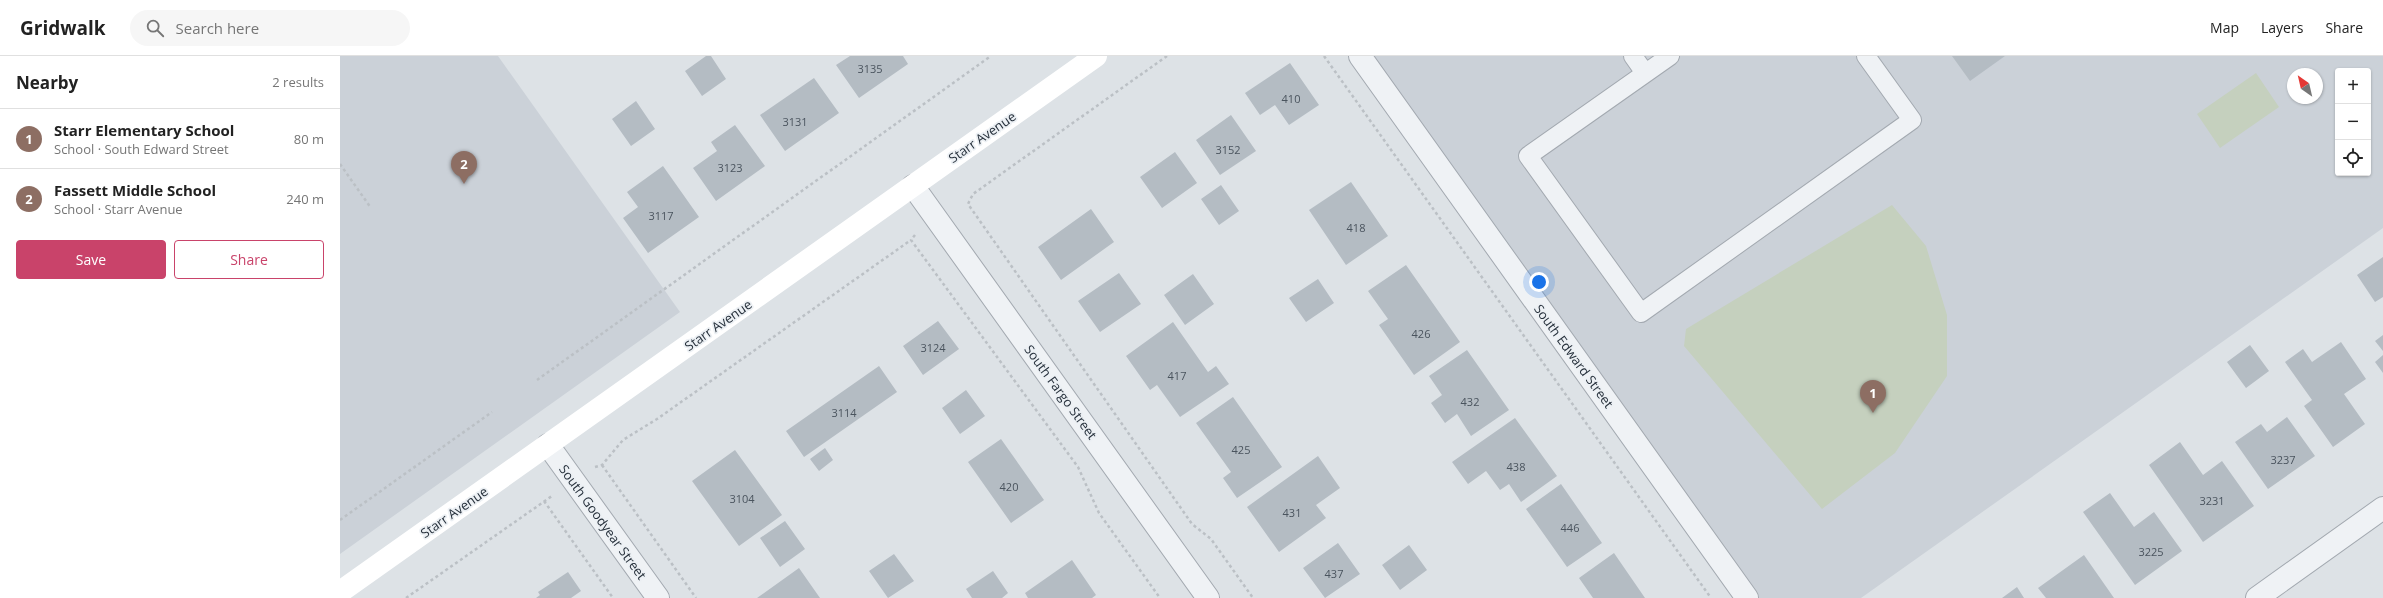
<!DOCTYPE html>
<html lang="en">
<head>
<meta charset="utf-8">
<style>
	:root { --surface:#fff; --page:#f6f6f6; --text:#222; --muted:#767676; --line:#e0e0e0; --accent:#c9436a }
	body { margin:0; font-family:"Open Sans",sans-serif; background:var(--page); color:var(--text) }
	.controls { position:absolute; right:12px; top:12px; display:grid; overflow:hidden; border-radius:4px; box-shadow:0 1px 3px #0004 }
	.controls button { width:36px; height:36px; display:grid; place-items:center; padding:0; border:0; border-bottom:1px solid var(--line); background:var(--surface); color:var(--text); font:20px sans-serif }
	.compass { position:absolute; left:1947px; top:12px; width:36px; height:36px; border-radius:50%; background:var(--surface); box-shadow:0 1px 3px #0004; rotate:326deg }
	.you { position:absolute; left:1199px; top:226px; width:14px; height:14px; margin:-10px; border:3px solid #fff; border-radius:50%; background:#1a73e8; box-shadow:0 0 0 6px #1a73e833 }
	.badge { display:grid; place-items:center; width:26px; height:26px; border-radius:50%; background:var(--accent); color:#fff; font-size:13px; font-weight:700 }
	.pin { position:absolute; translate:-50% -33px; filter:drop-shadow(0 1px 2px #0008) }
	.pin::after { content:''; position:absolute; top:21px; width:14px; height:12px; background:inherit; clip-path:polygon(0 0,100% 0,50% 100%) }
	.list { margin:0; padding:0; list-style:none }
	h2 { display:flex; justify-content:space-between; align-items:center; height:52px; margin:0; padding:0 16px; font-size:17px }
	h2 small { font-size:13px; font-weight:400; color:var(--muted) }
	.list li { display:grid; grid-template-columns:26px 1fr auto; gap:12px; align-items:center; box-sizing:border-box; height:60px; padding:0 16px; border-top:1px solid var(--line) }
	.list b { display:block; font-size:15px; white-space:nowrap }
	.list p { margin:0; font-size:13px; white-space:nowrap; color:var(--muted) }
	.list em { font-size:13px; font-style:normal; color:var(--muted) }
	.actions { display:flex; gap:8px; padding:12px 16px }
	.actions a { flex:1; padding:9px 0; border:1px solid var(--accent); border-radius:4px; text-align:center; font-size:14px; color:var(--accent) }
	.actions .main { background:var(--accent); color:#fff }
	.icon { flex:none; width:22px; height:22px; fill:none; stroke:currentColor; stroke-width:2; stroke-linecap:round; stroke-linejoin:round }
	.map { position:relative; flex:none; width:2043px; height:542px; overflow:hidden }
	header { display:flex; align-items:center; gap:24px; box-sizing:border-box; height:56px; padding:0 20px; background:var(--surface); border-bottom:1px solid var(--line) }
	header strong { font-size:19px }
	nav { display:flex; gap:22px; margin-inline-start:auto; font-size:14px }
	.search { width:280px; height:36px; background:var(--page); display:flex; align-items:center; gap:10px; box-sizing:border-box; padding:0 14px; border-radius:22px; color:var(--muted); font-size:15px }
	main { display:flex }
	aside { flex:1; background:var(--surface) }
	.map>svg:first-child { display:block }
</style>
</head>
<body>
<header>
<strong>Gridwalk</strong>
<div class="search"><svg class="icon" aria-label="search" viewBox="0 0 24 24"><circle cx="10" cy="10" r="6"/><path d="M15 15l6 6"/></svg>Search here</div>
<nav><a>Map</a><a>Layers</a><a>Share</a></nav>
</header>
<main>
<aside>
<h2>Nearby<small>2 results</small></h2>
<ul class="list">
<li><span class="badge" style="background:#8d6e63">1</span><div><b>Starr Elementary School</b><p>School · South Edward Street</p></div><em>80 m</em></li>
<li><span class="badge" style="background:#8d6e63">2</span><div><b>Fassett Middle School</b><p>School · Starr Avenue</p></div><em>240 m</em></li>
</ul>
<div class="actions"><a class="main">Save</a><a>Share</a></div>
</aside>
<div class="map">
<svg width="2043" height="542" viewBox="0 0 2043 542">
	<rect width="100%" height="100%" fill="#dde2e6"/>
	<path fill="#cbd1d8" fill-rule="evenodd" d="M0 0H158L340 256 0 498Z
		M1031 0H2043V172L1521 542H1415ZM1998 15H2028V117H1998ZM1953 18H1977V42H1953Z"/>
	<path fill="#c5d0be" d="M1916 17 1939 51 1880 92 1857 58Z
		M1552 149 1586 190 1607 259V320L1555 397 1482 453 1344 290 1346 273Z"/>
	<path fill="#b4bcc3" d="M366 0H371L386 23 362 40 345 15Z
		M510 0H563L568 8 519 42 496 9Z
		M1612 0H1665L1630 25Z
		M950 7 979 49 949 69 935 49 920 59 905 37Z
		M474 22 499 57 445 95 420 59Z
		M296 45 315 73 291 90 272 63Z
		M891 59 916 95 880 119 856 84Z
		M395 69 425 110 376 145 353 112 377 95 371 86Z
		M835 96 857 127 822 152 800 121Z
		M323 110 359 161 308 197 283 162 298 151 287 136Z
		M1011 126 1048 180 1006 209 969 154Z
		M881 129 899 155 879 169 861 143Z
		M751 153 774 186 721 224 698 191Z
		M2043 201V241L2035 246 2017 219Z
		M1066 209 1120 286 1074 319 1039 269 1048 263 1028 235Z
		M779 217 801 248 760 276 738 245Z
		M853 218 874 248 845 269 824 239Z
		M978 223 994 247 966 266 949 242Z
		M598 265 619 293 583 319 563 290Z
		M833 266 868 316 876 310 889 328 840 361 817 329 810 334 786 300Z
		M2043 279V295L2035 285Z
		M2001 286 2026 323 2004 338 2025 368 1993 391 1964 350 1972 344 1945 306 1963 293 1972 306Z
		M1910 289 1929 315 1906 332 1887 306Z
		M1127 294 1169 354 1131 380 1117 358 1105 367 1091 347 1102 339 1089 320Z
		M2043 299V317L2035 306Z
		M539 310 557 336 464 401 446 375Z
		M626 334 645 360 620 378 602 352Z
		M893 341 942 411 897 442 883 422 891 416 856 367Z
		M1947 361 1975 400 1928 433 1895 386 1921 368 1927 376Z
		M1175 362 1217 420 1181 446 1169 428 1160 434 1146 415 1128 428 1112 406Z
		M661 383 704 444 671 467 628 406Z
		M1840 386 1863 419 1882 405 1914 450 1863 486 1809 409Z
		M485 392 493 404 479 415 470 403Z
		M395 394 442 459 399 490 352 425Z
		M978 400 1000 432 976 449 986 462 939 496 907 451Z
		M1221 428 1262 487 1227 511 1186 453Z
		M1770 437 1794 471 1814 456 1842 495 1795 529 1743 456Z
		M445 465 465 493 440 511 420 482Z
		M998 487 1020 518 985 542 963 512Z
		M1069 489 1087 514 1060 534 1042 509Z
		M1274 497 1305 542H1253L1239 522Z
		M554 498 574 525 548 542 529 515Z
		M1744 499 1774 542H1706L1698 532Z
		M732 504 756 539 752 542H688L685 537Z
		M459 512 480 542H417Z
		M653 515 668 537 662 542H632L626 533Z
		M228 516 241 535 231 542H196L200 539 198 536Z
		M1677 531 1684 542H1662Z"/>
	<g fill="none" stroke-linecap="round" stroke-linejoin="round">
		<defs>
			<path id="lane" d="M1293 0 1305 17
				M1330 0 1188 100 1301 257 1572 64 1526 0"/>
			<path id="street" d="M1020 0 1407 542
				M573 130 868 542
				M208 389 318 542
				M1917 542 2043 452"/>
		</defs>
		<use href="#lane" stroke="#a3a9b0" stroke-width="20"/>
		<use href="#street" stroke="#a3a9b0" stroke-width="24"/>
		<path stroke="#bbc0c5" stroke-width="2.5" stroke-dasharray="3 3" stroke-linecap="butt" d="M827 0 633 138 628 148 852 468 871 483 913 542
			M984 0 1371 542
			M0 108 31 152
			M575 179 571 184 738 411 759 457 820 542
			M197 324 651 0
			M262 409 356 542
			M255 411 262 409 283 384 317 363 571 184
			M204 445 273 542
			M0 464 152 356
			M66 542 212 440"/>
		<use href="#lane" stroke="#eff2f5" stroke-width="18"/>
		<use href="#street" stroke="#eff2f5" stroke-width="22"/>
		<path stroke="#fff" stroke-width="22" d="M0 536 756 0"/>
	</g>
	<g text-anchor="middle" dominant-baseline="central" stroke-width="3.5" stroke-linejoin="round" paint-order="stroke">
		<g font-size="11" fill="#4a545e">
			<text x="530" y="12">3135</text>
			<text x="951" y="42">410</text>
			<text x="455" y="65">3131</text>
			<text x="888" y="93">3152</text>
			<text x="390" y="111">3123</text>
			<text x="321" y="159">3117</text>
			<text x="1016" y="171">418</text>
			<text x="1081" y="277">426</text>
			<text x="593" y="291">3124</text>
			<text x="837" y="319">417</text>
			<text x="1130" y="345">432</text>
			<text x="504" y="356">3114</text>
			<text x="901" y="393">425</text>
			<text x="1943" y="403">3237</text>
			<text x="1176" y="410">438</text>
			<text x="669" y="430">420</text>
			<text x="402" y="442">3104</text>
			<text x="1872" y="444">3231</text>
			<text x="952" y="456">431</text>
			<text x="1230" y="471">446</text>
			<text x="1811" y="495">3225</text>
			<text x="994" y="517">437</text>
		</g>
		<g font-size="13" fill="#27313c" stroke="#ecf0f4">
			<text transform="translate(642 81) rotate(-35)">Starr Avenue</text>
			<text transform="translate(378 269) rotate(-35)">Starr Avenue</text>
			<text transform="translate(1234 300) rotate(54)">South Edward Street</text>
			<text transform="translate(721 336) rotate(54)">South Fargo Street</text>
			<text transform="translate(114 456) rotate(-35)">Starr Avenue</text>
			<text transform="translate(263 466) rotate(54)">South Goodyear Street</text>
		</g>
	</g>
</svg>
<div class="controls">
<button>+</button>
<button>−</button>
<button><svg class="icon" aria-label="locate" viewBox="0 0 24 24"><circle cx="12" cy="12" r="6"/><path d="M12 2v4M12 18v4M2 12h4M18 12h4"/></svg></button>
</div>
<svg class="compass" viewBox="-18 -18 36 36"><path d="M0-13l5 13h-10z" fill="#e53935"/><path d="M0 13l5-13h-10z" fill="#767676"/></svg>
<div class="you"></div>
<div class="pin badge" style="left:1533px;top:357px;background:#8d6e63">1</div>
<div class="pin badge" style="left:124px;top:128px;background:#8d6e63">2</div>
</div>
</main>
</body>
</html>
